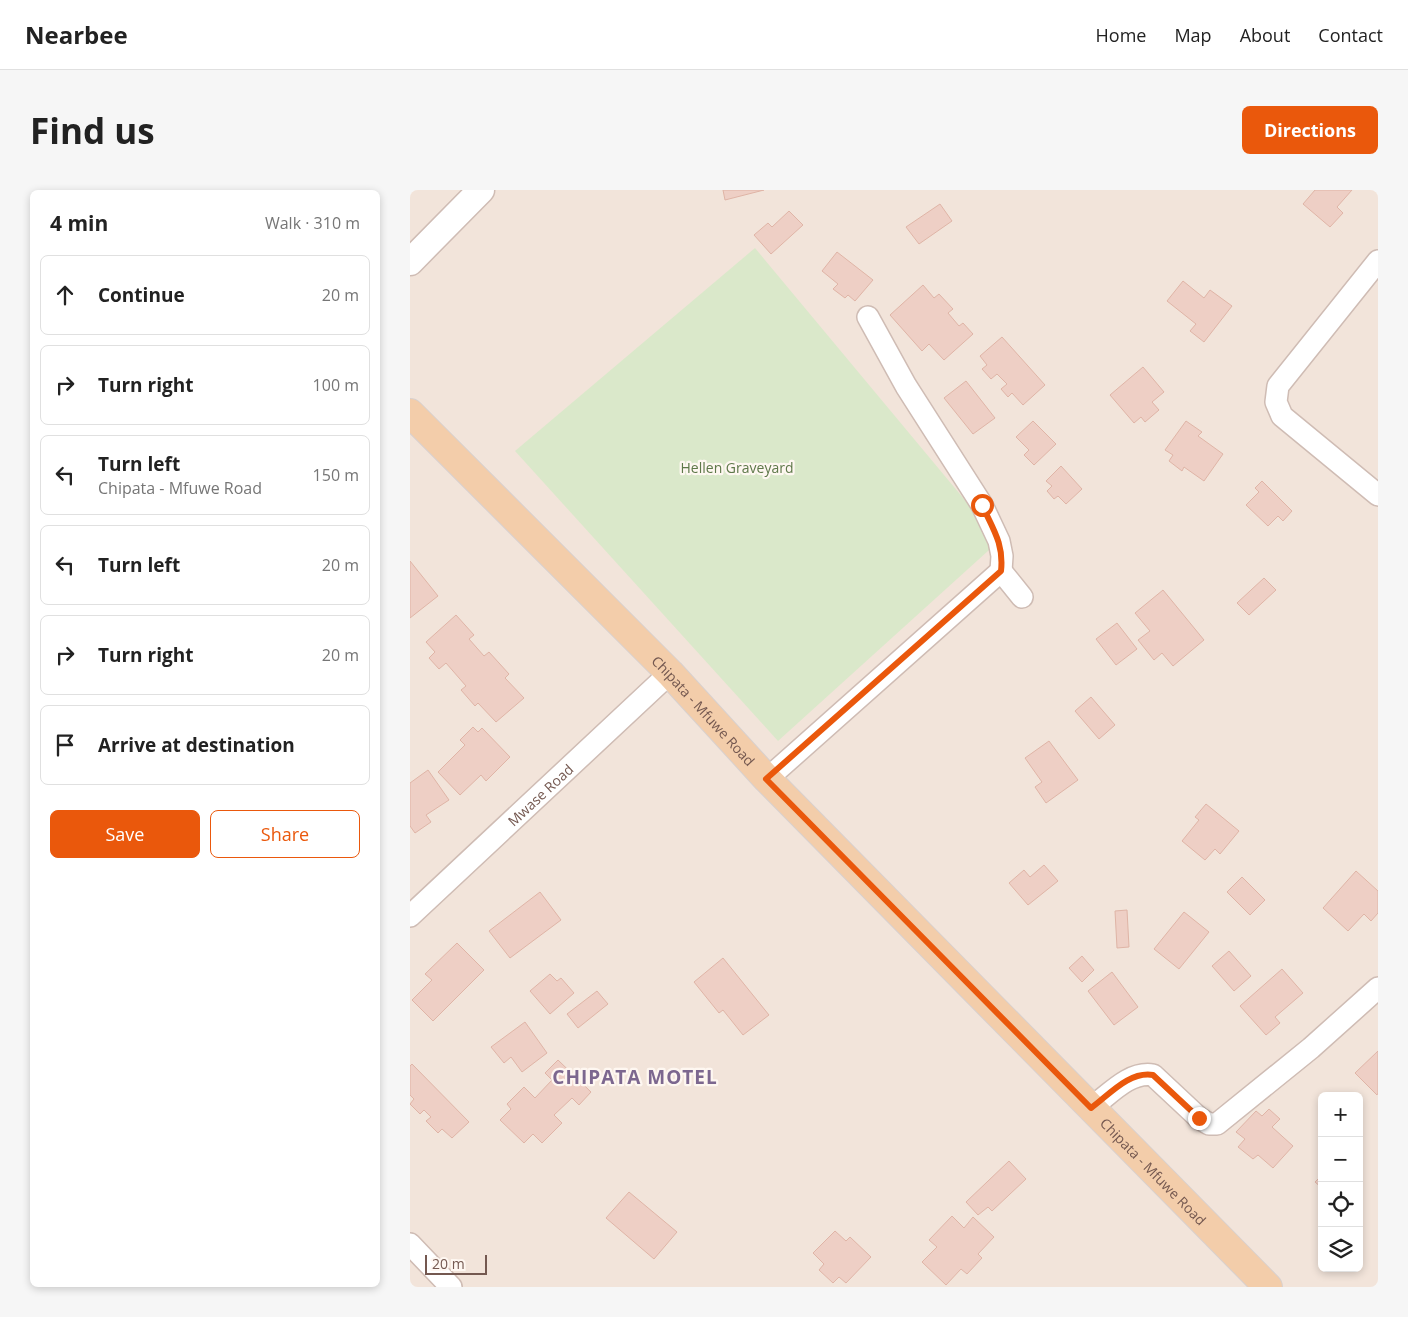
<!DOCTYPE html>
<html lang="en">
<head>
<meta charset="utf-8">
<style>
	:root { --surface:#fff; --page:#f6f6f6; --text:#222; --muted:#767676; --line:#e0e0e0; --accent:#ea580c }
	body { margin:0; font-family:"Open Sans",sans-serif; background:var(--page); color:var(--text) }
	.controls { position:absolute; right:15px; bottom:15px; display:grid; overflow:hidden; border-radius:8px; box-shadow:0 2px 8px #0003 }
	.controls button { width:45px; height:45px; display:grid; place-items:center; padding:0; border:0; border-bottom:1px solid var(--line); background:var(--surface); color:var(--text); font:25px sans-serif }
	.scale { position:absolute; left:15px; bottom:12px; width:62px; box-sizing:border-box; padding-left:5px; border:2px solid #745850; border-top:0; font-size:14px; line-height:18px; white-space:nowrap; color:#745850; -webkit-text-stroke:4px #fef7f1; paint-order:stroke }
	.stop { position:absolute; width:15px; height:15px; margin:-11px; border:4px solid #ea580c; border-radius:50%; background:#fff }
	.stop.end { background:#ea580c; border-color:#fff; box-shadow:0 1px 5px #0008 }
	.list { margin:0; padding:0; list-style:none }
	h2 { display:flex; justify-content:space-between; align-items:center; height:65px; margin:0; padding:0 20px; font-size:21px }
	h2 small { font-size:16px; font-weight:400; color:var(--muted) }
	.list li { display:grid; grid-template-columns:32px 1fr auto; gap:15px; align-items:center; box-sizing:border-box; height:80px; margin:0 10px 10px; padding:0 10px; border:1px solid var(--line); border-radius:8px }
	.list b { display:block; font-size:19px; white-space:nowrap }
	.list p { margin:0; font-size:16px; white-space:nowrap; color:var(--muted) }
	.list em { font-size:16px; font-style:normal; color:var(--muted) }
	.actions { display:flex; gap:10px; padding:15px 20px }
	.actions a { flex:1; padding:11px 0; border:1px solid var(--accent); border-radius:8px; text-align:center; font-size:18px; color:var(--accent) }
	.actions .main { background:var(--accent); color:#fff }
	.icon { flex:none; width:28px; height:28px; fill:none; stroke:currentColor; stroke-width:2; stroke-linecap:round; stroke-linejoin:round }
	.map { position:relative; flex:none; width:968px; height:1097px; overflow:hidden; border-radius:8px }
	header { display:flex; align-items:center; gap:30px; box-sizing:border-box; height:70px; padding:0 25px; background:var(--surface); border-bottom:1px solid var(--line) }
	header strong { font-size:24px }
	nav { display:flex; gap:28px; margin-inline-start:auto; font-size:18px }
	.intro { display:flex; align-items:center; justify-content:space-between; box-sizing:border-box; height:120px; padding:0 30px }
	h1 { margin:0; font-size:35px }
	.button { padding:12px 22px; border-radius:8px; background:var(--accent); color:#fff; font-size:18px; font-weight:700 }
	main { display:flex; gap:30px; padding:0 30px }
	aside { flex:1; background:var(--surface); border-radius:8px; box-shadow:0 2px 8px #0003 }
	.map>svg:first-child { display:block }
</style>
</head>
<body>
<header>
<strong>Nearbee</strong>
<nav><a>Home</a><a>Map</a><a>About</a><a>Contact</a></nav>
</header>
<div class="intro"><h1>Find us</h1><a class="button">Directions</a></div>
<main>
<aside>
<h2>4 min<small>Walk · 310 m</small></h2>
<ul class="list">
<li><svg class="icon" aria-label="ahead" viewBox="0 0 24 24"><path d="M12 20V5M6 11l6-6 6 6"/></svg><div><b>Continue</b></div><em>20 m</em></li>
<li><svg class="icon" aria-label="right" viewBox="0 0 24 24"><path d="M7 20v-9h11M14 6l5 5-5 5"/></svg><div><b>Turn right</b></div><em>100 m</em></li>
<li><svg class="icon" aria-label="left" viewBox="0 0 24 24"><path d="M17 20v-9H6M10 6l-5 5 5 5"/></svg><div><b>Turn left</b><p>Chipata - Mfuwe Road</p></div><em>150 m</em></li>
<li><svg class="icon" aria-label="left" viewBox="0 0 24 24"><path d="M17 20v-9H6M10 6l-5 5 5 5"/></svg><div><b>Turn left</b></div><em>20 m</em></li>
<li><svg class="icon" aria-label="right" viewBox="0 0 24 24"><path d="M7 20v-9h11M14 6l5 5-5 5"/></svg><div><b>Turn right</b></div><em>20 m</em></li>
<li><svg class="icon" aria-label="arrive" viewBox="0 0 24 24"><path d="M6 21V4h12l-3 4 3 4H6"/></svg><div><b>Arrive at destination</b></div></li>
</ul>
<div class="actions"><a class="main">Save</a><a>Share</a></div>
</aside>
<div class="map">
<svg width="968" height="1097" viewBox="0 0 968 1097">
	<rect width="100%" height="100%" fill="#fbf2eb"/>
	<path fill="#f2e4da" fill-rule="evenodd" d="M0 0H968V1097H0ZM912 906H949V1078H912Z"/>
	<path fill="#dae8ca" d="M345 58 589 351 368 551 105 261Z"/>
	<path fill="#eecfc5" stroke="#dfb4a6" d="M313 0H354L315 10Z
		M905 0H942L927 17 933 23 920 37 893 14Z
		M530 14 542 31 509 54 496 37Z
		M379 21 393 35 361 64 344 45 358 33 362 37Z
		M427 62 463 90 445 111 438 105 435 108 423 99 428 94 412 81Z
		M773 91 794 108 800 100 822 116 794 152 780 141 786 134 757 111Z
		M513 95 524 108 529 104 543 119 538 123 549 136 553 133 563 144 534 170 519 154 512 161 480 125Z
		M592 147 635 195 613 215 602 203 598 207 591 199 597 194 587 184 581 189 572 179 577 175 570 166Z
		M733 177 754 202 742 212 749 220 735 232 731 227 724 233 700 205Z
		M556 191 585 228 563 244 534 208Z
		M623 231 646 254 624 275 614 265 619 260 606 247Z
		M776 231 792 242 788 246 813 264 794 291 774 277 772 281 759 271 763 265 755 260Z
		M651 276 672 299 656 314 648 306 644 309 637 301 642 296 636 291Z
		M852 291 882 321 873 331 868 326 858 336 836 315 849 302 845 298Z
		M0 371 28 406 0 428Z
		M854 388 866 400 839 425 827 413Z
		M753 400 794 450 763 476 752 463 744 470 728 450 740 441 725 423Z
		M46 425 64 445 59 449 74 466 79 462 99 484 95 488 114 508 86 532 68 513 65 516 51 500 56 496 36 473 29 479 19 468 25 462 16 452Z
		M707 433 727 459 706 475 686 449Z
		M681 507 705 535 689 549 665 521Z
		M63 537 68 542 72 538 100 567 76 591 71 585 50 605 28 582 55 555 50 550Z
		M639 551 668 590 636 613 625 597 632 592 615 568Z
		M18 580 39 610 16 625 21 632 5 643 0 636V593Z
		M796 614 829 641 810 664 805 659 795 670 772 651 789 630 785 627Z
		M634 675 648 691 618 715 599 693 614 680 620 687Z
		M946 681 968 701V723L961 731 954 724 938 741 913 718Z
		M832 687 855 710 840 725 817 702Z
		M130 702 151 730 100 768 79 741Z
		M717 720 719 757 707 758 705 721Z
		M774 722 799 742 769 779 744 759Z
		M47 753 74 780 23 831 2 810 22 790 15 784Z
		M819 761 841 786 824 801 802 776Z
		M672 766 684 780 672 792 659 778Z
		M313 768 359 825 333 845 313 820 309 823 284 792Z
		M872 779 893 803 865 827 870 833 856 845 830 816Z
		M702 782 728 817 704 835 678 801Z
		M140 784 147 791 151 788 164 803 140 824 120 801Z
		M187 801 198 814 168 838 157 824Z
		M115 832 137 863 112 882 101 867 94 873 81 857Z
		M968 861V903L967 905 945 883Z
		M148 870 181 902 169 915 162 908 144 925 152 933 132 953 123 944 114 953 90 930 101 919 97 914 114 897 125 908 142 890 135 883Z
		M2 874 59 932 42 948 32 939 28 943 16 931 21 927 14 920 10 924 0 914 4 909 0 905V876Z
		M859 919 870 929 862 937 883 956 863 978 848 965 843 969 828 957 835 949 826 942 846 921 852 926Z
		M599 971 616 989 582 1021 578 1017 568 1025 556 1012Z
		M912 985V998L905 992Z
		M219 1002 267 1042 244 1069 196 1028Z
		M542 1026 554 1038 563 1027 584 1047 568 1064 572 1068 557 1084 551 1079 536 1095 512 1072 527 1057 519 1050Z
		M425 1041 436 1051 440 1047 461 1067 436 1093 429 1087 423 1093 409 1080 414 1074 403 1063Z"/>
	<g fill="none" stroke-linecap="round" stroke-linejoin="round">
		<defs>
			<g id="minor">
				<path d="M968 71 868 196 866 212 872 226 968 305"/>
				<path d="M458 127 496 196 572 315 589 351 592 366 591 381"/>
				<path d="M357 589 591 381 612 407"/>
				<path id="s1" d="M0 726 260 483"/>
				<path d="M681 918C699 905 719 881 743 885L789 928 799 934H807L901 858 968 798"/>
				<path d="M0 1054 41 1097"/>
			</g>
			<path id="tertiary" d="M0 72 71 0"/>
			<g id="primary">
				<path id="s2" d="M0 223 260 483 357 589 858 1097"/>
			</g>
		</defs>
		<use href="#minor" stroke="#cfbcb4" stroke-width="24"/>
		<use href="#tertiary" stroke="#cfbcb4" stroke-width="29"/>
		<use href="#primary" stroke="#d8d0ce" stroke-width="30"/>
		<use href="#minor" stroke="#fff" stroke-width="21"/>
		<use href="#tertiary" stroke="#fff" stroke-width="26"/>
		<use href="#primary" stroke="#f3cdaa" stroke-width="28"/>
	</g>
	<g fill="none" stroke-linecap="round" stroke-linejoin="round">
		<path stroke="#ea580c" stroke-width="6" d="M572 315C583 339 594 354 591 381L356 589 681 918C699 905 719 881 743 885L789 928"/>
	</g>
	<g text-anchor="middle" dominant-baseline="central" stroke-width="4.5" stroke-linejoin="round" paint-order="stroke">
		<g font-size="14" fill="#5e7849" stroke="#fef7f1">
			<text x="327" y="277">Hellen Graveyard</text>
		</g>
		<g font-size="14" fill="#745850" stroke="#fef7f1">
			<text stroke="none"><textPath href="#s2" startOffset="418">Chipata - Mfuwe Road</textPath></text>
			<text stroke="none"><textPath href="#s1" startOffset="178">Mwase Road</textPath></text>
			<text stroke="none"><textPath href="#s2" startOffset="1062">Chipata - Mfuwe Road</textPath></text>
		</g>
		<g font-size="19" font-weight="bold" letter-spacing="1" fill="#7c678f" stroke="#fef7f1">
			<text x="225" y="887">CHIPATA MOTEL</text>
		</g>
	</g>
</svg>
<div class="controls">
<button>+</button>
<button>−</button>
<button><svg class="icon" aria-label="locate" viewBox="0 0 24 24"><circle cx="12" cy="12" r="6"/><path d="M12 2v4M12 18v4M2 12h4M18 12h4"/></svg></button>
<button><svg class="icon" aria-label="layers" viewBox="0 0 24 24"><path d="M12 4l9 5-9 5-9-5zM3 14l9 5 9-5"/></svg></button>
</div>
<div class="scale">20 m</div>
<div class="stop" style="left:572px;top:315px"></div>
<div class="stop end" style="left:789px;top:928px"></div>
</div>
</main>
</body>
</html>
